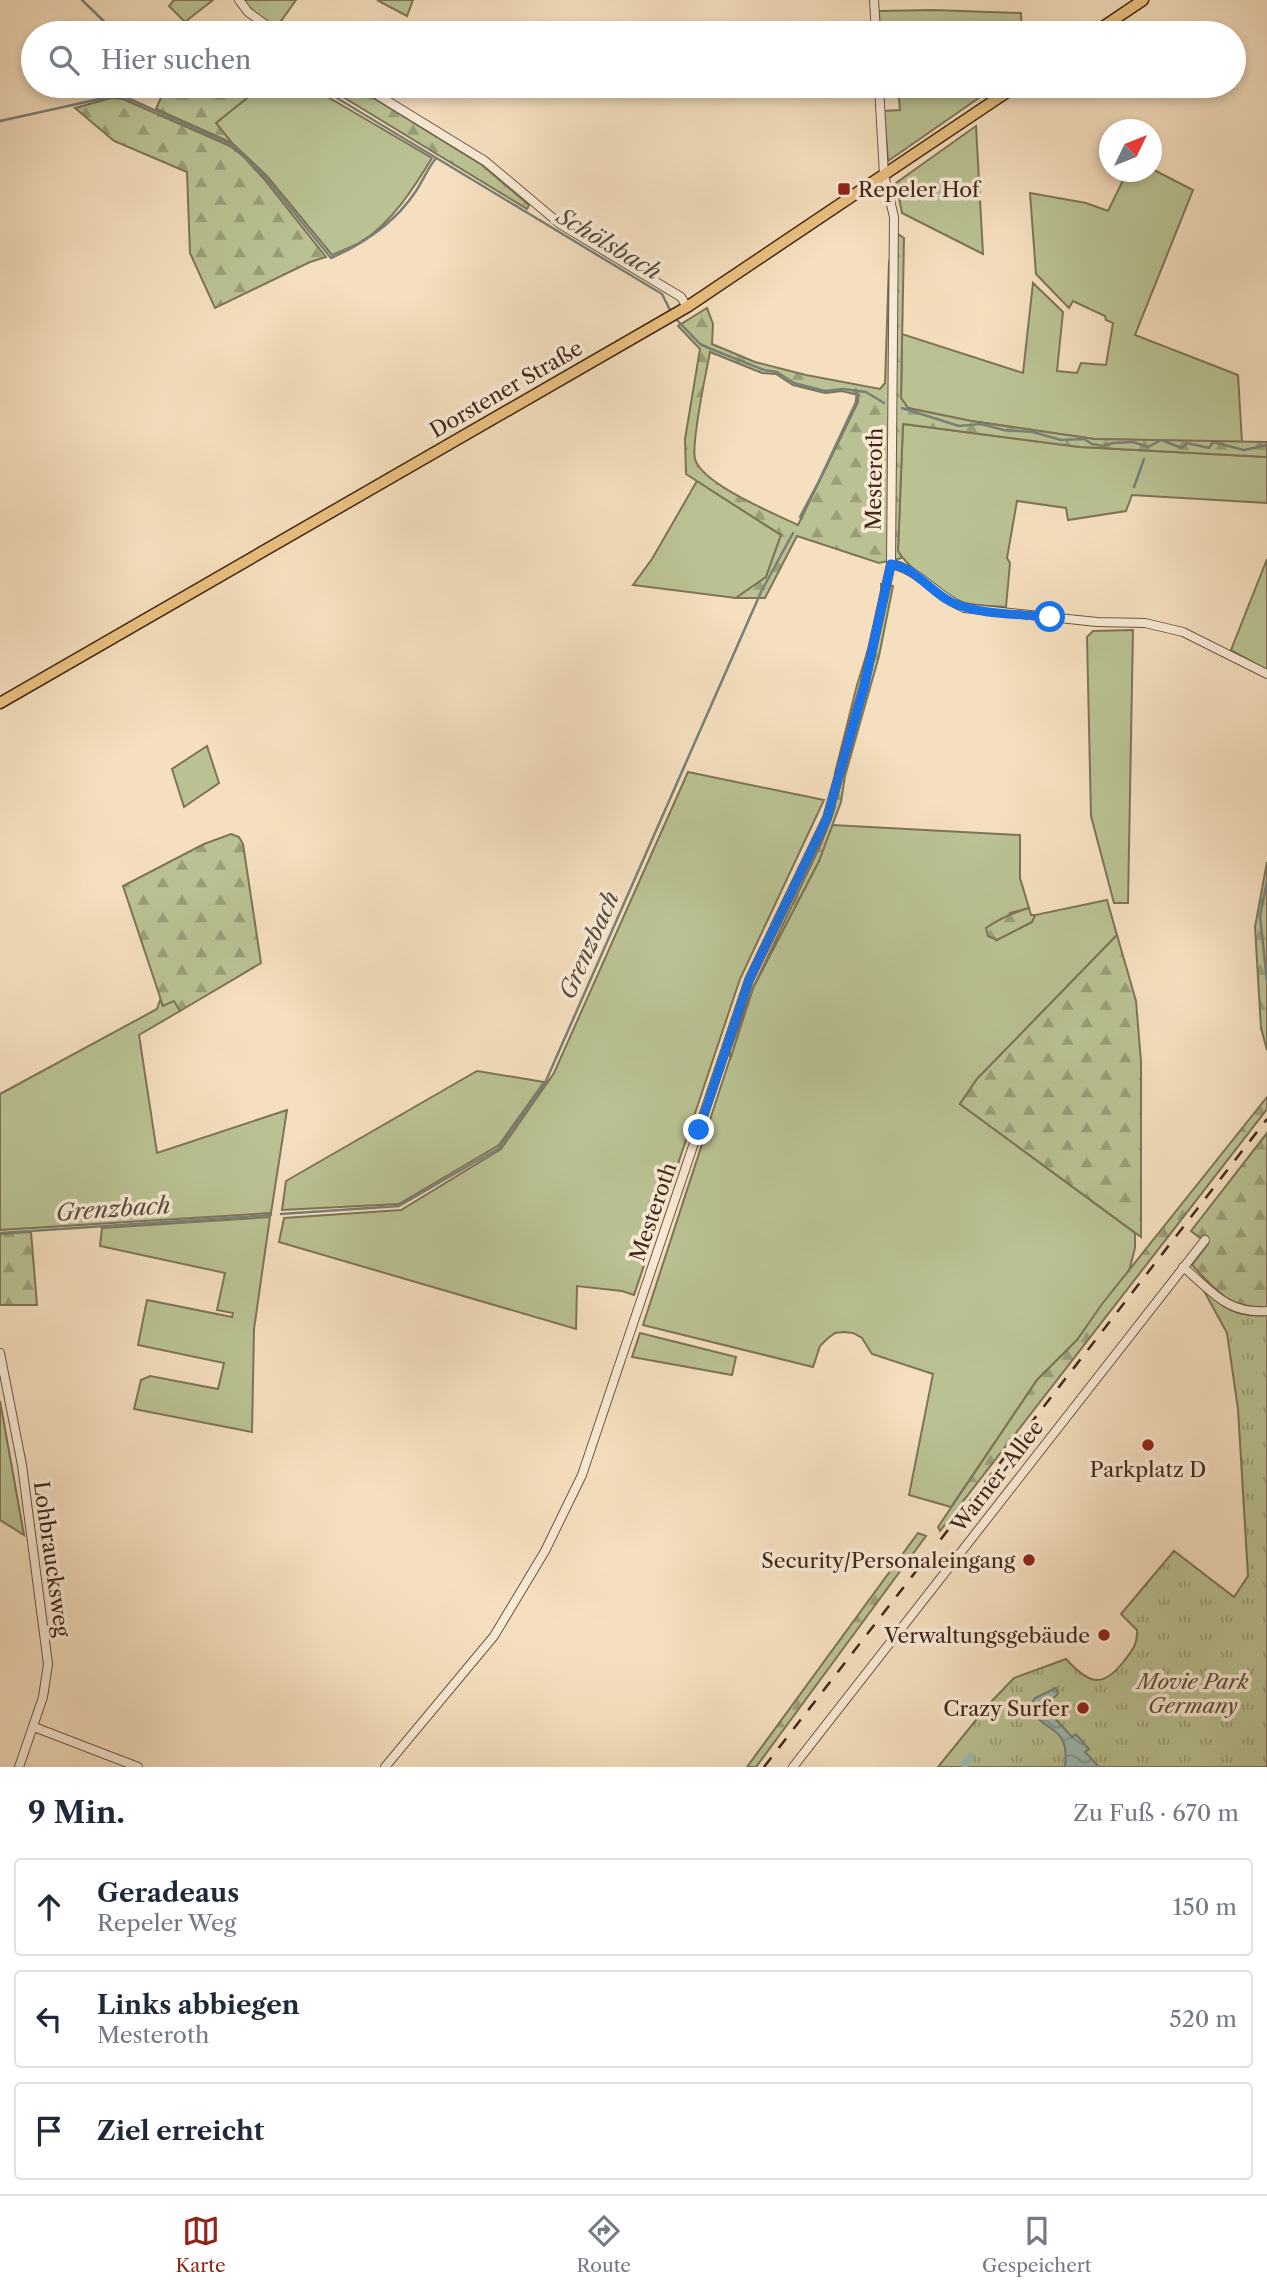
<!DOCTYPE html>
<html lang="de">
<head>
<meta charset="utf-8">
<style>
	:root { --surface:#fff; --page:#f6f6f7; --text:#1f2937; --muted:#747a83; --line:#e0e1e3; --accent:#8f2418 }
	body { margin:0; font-family:"Libre Caslon Text",serif; background:var(--page); color:var(--text) }
	.compass { position:absolute; left:1099px; top:119px; width:63px; height:63px; border-radius:50%; background:var(--surface); box-shadow:0 4px 10px #0003; rotate:47deg }
	.stop { position:absolute; width:21px; height:21px; margin:-16px; border:5px solid #1a73e8; border-radius:50%; background:#fff }
	.stop.end { background:#1a73e8; border-color:#fff; box-shadow:0 2px 7px #0008 }
	.list { margin:0; padding:0; list-style:none }
	h2 { display:flex; justify-content:space-between; align-items:center; height:91px; margin:0; padding:0 28px; font-size:30px }
	h2 small { font-size:23px; font-weight:400; color:var(--muted) }
	.list li { display:grid; grid-template-columns:46px 1fr auto; gap:21px; align-items:center; box-sizing:border-box; height:98px; margin:0 14px 14px; padding:0 14px; border:2px solid var(--line); border-radius:7px }
	.list b { display:block; font-size:26px; white-space:nowrap }
	.list p { margin:0; font-size:23px; white-space:nowrap; color:var(--muted) }
	.list em { font-size:23px; font-style:normal; color:var(--muted) }
	.icon { flex:none; width:38px; height:38px; fill:none; stroke:currentColor; stroke-width:2; stroke-linecap:round; stroke-linejoin:round }
	.map { position:relative; flex:none; width:1267px; height:1767px; overflow:hidden }
	.search { position:absolute; background:var(--surface); box-shadow:0 4px 10px #0003; left:21px; right:21px; top:21px; height:77px; display:flex; align-items:center; gap:18px; box-sizing:border-box; padding:0 24px; border-radius:38px; color:var(--muted); font-size:26px }
	.sheet { height:427px; background:var(--surface) }
	nav { display:flex; justify-content:space-around; align-items:center; box-sizing:border-box; height:98px; border-top:2px solid var(--line); background:var(--surface); font-size:19px; color:var(--muted) }
	nav a { display:grid; justify-items:center; gap:4px }
	nav .on { color:var(--accent) }
	.map>svg:first-child { display:block }
</style>
</head>
<body>
<div class="map">
<svg width="1267" height="1767" viewBox="0 0 1267 1767">
	<defs>
		<pattern id="forest-firs" width="22" height="20" patternUnits="userSpaceOnUse" patternTransform="scale(1.75)"><rect width="22" height="20" fill="#bac293"/><path d="M5 1l3.5 6h-7zM16 11l3.5 6h-7z" fill="#999e77"/></pattern>
		<pattern id="park-tufts" width="24" height="20" patternUnits="userSpaceOnUse" patternTransform="scale(1.75)"><rect width="24" height="20" fill="#bac293"/><path d="M3 7l-1-3M5 7V3M7 7l1-3M15 17l-1-3M17 17v-4M19 17l1-3" fill="none" stroke="#999e77"/></pattern>
		<pattern id="water-waves" width="16" height="10" patternUnits="userSpaceOnUse" patternTransform="scale(1.75)"><rect width="16" height="10" fill="#9cbcb5"/><path d="M0 5q4-4 8 0t8 0" fill="none" stroke="#819992"/></pattern>
	</defs>
	<rect width="100%" height="100%" fill="#f5dfbe"/>
	<filter id="stains"><feTurbulence type="fractalNoise" baseFrequency=".00286" numOctaves="4"/><feColorMatrix values="0 0 0 0 .2 0 0 0 0 .09 0 0 0 0 .02 0 0 0 .5 -.17"/></filter>
	<radialGradient id="worn" r=".72"><stop offset=".6" stop-color="#630" stop-opacity="0"/><stop offset="1" stop-color="#630" stop-opacity=".3"/></radialGradient>
	<path fill="#bac293" stroke="#7e7456" stroke-width="2" d="M174 0H213L185 22 169 6Z
		M242 0H296L274 31Z
		M377 0H413L407 16Z
		M933 10 1021 13 1022 33H880L879 11Z
		M262 86H309L432 158C415 186 391 224 362 241 353 247 342 250 332 255L267 176 232 143 216 123Z
		M923 86H996L888 161 884 111 900 110 898 88Z
		M976 126 983 254 902 213 896 183Z
		M1152 169 1193 190 1135 335 1238 375 1242 442 1094 439 971 421 908 408 901 398 902 334 1023 373 1033 283 1063 312 1057 371 1077 373 1081 363 1106 365 1113 323 1106 320 1105 316 1073 301 1069 308 1036 274 1030 193 1086 203 1108 211 1127 172H1152Z
		M903 424 1080 447 1267 457V503L1132 495 1126 511 1068 520 1066 508 1017 501 1007 558 1010 563 1006 607C992 606 975 606 962 602 944 595 908 568 898 551Z
		M697 481 781 535 766 577 736 598 633 585 652 559Z
		M1267 559V670L1231 650Z
		M1133 630 1128 903H1114L1091 816 1087 637 1093 631Z
		M207 746 219 783 184 807 172 769Z
		M688 772 824 800 740 979 634 1295 622 1291 577 1286 576 1329 279 1242 284 1218 401 1210 501 1149 554 1073Z
		M832 825 1020 835V878L1029 908 1010 913 997 940 1032 922 1035 915 1107 900 1117 935 977 1079 960 1104 1135 1233V1248L1129 1271 1077 1340 1037 1380 951 1507 909 1495 933 1374 872 1354 862 1338 853 1333 843 1332 835 1333 827 1339 820 1346 813 1367 643 1325 753 988 819 861Z
		M160 1000 163 1006 174 1000 180 1011 139 1035 157 1153 287 1110 271 1213 0 1230V1094L157 1009Z
		M477 1071 544 1082 499 1145 399 1204 282 1210 286 1181Z
		M270 1217 254 1329 252 1432 134 1409 141 1380 150 1376 218 1389 224 1363 138 1345 147 1300 232 1317 233 1313 217 1310 225 1273 100 1246 102 1228Z
		M640 1333 736 1357 732 1375 632 1357Z
		M0 1401 24 1535 0 1520Z"/>
	<path fill="url(#forest-firs)" stroke="#7e7456" stroke-width="2" fill-rule="evenodd" d="M166 86H262L216 123 232 143 156 109Z
		M325 86H354L482 165 529 205 527 209Z
		M111 98 123 99 230 146 243 156 264 179 326 257 310 262 215 308 190 253 187 172 114 141 75 108Z
		M898 234 904 238 901 398 908 408 971 421 1094 439 1267 442V457L1080 447 903 424 898 551 902 558 879 563 797 536 765 598H736L766 577 781 535 686 474 685 439 700 349 678 326 707 308 713 324 712 344 755 362 806 375 880 389 885 383 889 262ZM710 352 762 373 776 374 793 385 825 393 842 391 858 395V402L798 525C773 513 702 484 695 459 691 442 706 373 710 352Z
		M881 584 893 586 879 656 845 776 841 802 819 861 753 988 730 1060V1050L753 988 821 844 835 807V773L857 685 882 605Z
		M231 834 239 837 243 844 261 963 180 1011 174 1001 163 1006 123 886 204 844Z
		M1267 862V1050L1261 1028 1255 927Z
		M1029 908 1031 915H1035L1032 922 997 940 988 936 986 928C1000 918 1012 913 1029 908Z
		M1117 935 1136 1001 1141 1062V1237L960 1104 977 1079Z
		M1267 1097V1109L940 1531 938 1527 1037 1380 1077 1340 1102 1304Z
		M1267 1133V1307C1229 1310 1216 1290 1192 1265L1208 1244 1191 1231Z
		M31 1232 37 1305H0V1234Z
		M918 1533 926 1536 756 1767H747Z"/>
	<path fill="url(#park-tufts)" stroke="#7e7456" stroke-width="2" d="M1203 1289C1224 1309 1238 1318 1267 1315V1767H938L989 1704 1014 1678 1066 1659C1088 1683 1102 1690 1124 1661 1132 1651 1138 1644 1137 1630L1121 1614 1174 1551 1234 1597 1248 1576 1238 1409 1227 1333Z"/>
	<path fill="url(#water-waves)" stroke="#788077" stroke-width="2" d="M1056 1688 1058 1694 1047 1703V1710L1072 1737 1076 1734 1089 1749 1085 1752 1099 1767H1065C1070 1723 1045 1735 1029 1707L1035 1698Z"/>
	<g fill="none" stroke-linecap="round" stroke-linejoin="round">
		<path stroke="#788077" stroke-width="2.5" d="M82 0 116 33
			M317 86 662 294 671 312
			M0 121 113 96 125 97 232 145 265 177 331 258C365 243 395 223 416 191 423 180 428 168 436 158
			M675 318 700 344 711 349 764 370 777 372 794 383 825 391 843 389 866 392 884 403
			M902 408 959 426 981 424 1004 430 1033 432 1061 440 1084 439 1092 444 1103 446 1113 443 1133 442 1148 447 1161 440 1182 448 1187 443 1209 448 1213 442 1244 450 1267 445
			M1134 487 1144 459
			M800 517 819 481 856 402 857 391
			M1267 881 1260 916 1267 981
			M281 1214 399 1206 499 1148 545 1083 761 592 793 533
			M0 1233 271 1215"/>
		<path stroke="#9cbcb5" stroke-width="8" d="M965 1764 970 1757"/>
		<defs>
			<path id="minor" d="M239 0 248 12 277 33
				M874 0 876 33
				M363 86 485 161 560 224 681 297 687 307
				M891 564C918 569 938 597 964 608L1097 622 1145 623 1183 632 1267 674
				M1183 1267C1212 1291 1226 1314 1267 1311
				M0 1353 22 1465 48 1664 43 1697 19 1767
				M34 1727 138 1767
				M385 1767 494 1636 545 1551 582 1475 749 980 827 818 864 686 891 564 894 217 884 175 879 86
				M793 1767 1205 1240"/>
			<path id="major" d="M1094 33 1143 0
				M0 703 687 307 1016 86"/>
		</defs>
		<use href="#minor" stroke="#6e5542" stroke-width="10"/>
		<use href="#major" stroke="#412719" stroke-width="13"/>
		<use href="#minor" stroke="#f8ead5" stroke-width="8"/>
		<use href="#major" stroke="#eac07f" stroke-width="10"/>
		<path stroke="#412719" stroke-width="2.5" stroke-dasharray="12 12" stroke-linecap="butt" d="M764 1767 1267 1119"/>
	</g>
	<g fill="none" stroke-linecap="round" stroke-linejoin="round">
		<path stroke="#1a73e8" stroke-width="9" d="M699 1130 749 980 827 818 864 687 891 564C915 568 930 591 951 602 977 615 1021 614 1050 617"/>
	</g>
	<g fill="#8f2418" stroke="#f8ead5" stroke-width="2.5">
		<rect x="837" y="182" width="14" height="14" rx="3.5"/>
		<circle cx="1148" cy="1445" r="7"/>
		<circle cx="1029" cy="1560" r="7"/>
		<circle cx="1104" cy="1635" r="7"/>
		<circle cx="1083" cy="1708" r="7"/>
	</g>
	<g text-anchor="middle" dominant-baseline="central" stroke-width="7" stroke-linejoin="round" paint-order="stroke">
		<g font-size="21" fill="#412719" stroke="#f8ead5" text-anchor="end">
			<text x="858" y="189" text-anchor="start">Repeler Hof</text>
			<text x="1148" y="1469" text-anchor="middle">Parkplatz D</text>
			<text x="1015" y="1560">Security/Personaleingang</text>
			<text x="1090" y="1635">Verwaltungsgebäude</text>
			<text x="1069" y="1708">Crazy Surfer</text>
		</g>
		<g font-size="21" fill="#412719" stroke="#f8ead5">
			<text transform="translate(506 389) rotate(-30)">Dorstener Straße</text>
			<text transform="translate(874 479) rotate(-89)">Mesteroth</text>
			<text transform="translate(653 1212) rotate(-71)">Mesteroth</text>
			<text transform="translate(997 1476) rotate(-52)">Warner-Allee</text>
			<text transform="translate(52 1559) rotate(82)">Lohbraucksweg</text>
		</g>
		<g font-size="21" font-style="italic" fill="#5f4e38" stroke="#f8ead5">
			<text x="1193" y="1681">Movie Park<tspan x="1193" dy="24">Germany</tspan></text>
		</g>
		<g font-size="23" font-style="italic" fill="#584c40" stroke="#f8ead5">
			<text transform="translate(609 244) rotate(31)">Schölsbach</text>
			<text transform="translate(589 945) rotate(-66)">Grenzbach</text>
			<text transform="translate(113 1209) rotate(-4)">Grenzbach</text>
		</g>
	</g>
	<rect width="100%" height="100%" filter="url(#stains)"/>
	<rect width="100%" height="100%" fill="url(#worn)"/>
</svg>
<svg class="compass" viewBox="-18 -18 36 36"><path d="M0-13l5 13h-10z" fill="#e53935"/><path d="M0 13l5-13h-10z" fill="#747a83"/></svg>
<div class="stop" style="left:1050px;top:617px"></div>
<div class="stop end" style="left:699px;top:1130px"></div>
<div class="search"><svg class="icon" aria-label="search" viewBox="0 0 24 24"><circle cx="10" cy="10" r="6"/><path d="M15 15l6 6"/></svg>Hier suchen</div>
</div>
<section class="sheet">
<h2>9 Min.<small>Zu Fuß · 670 m</small></h2>
<ul class="list">
<li><svg class="icon" aria-label="ahead" viewBox="0 0 24 24"><path d="M12 20V5M6 11l6-6 6 6"/></svg><div><b>Geradeaus</b><p>Repeler Weg</p></div><em>150 m</em></li>
<li><svg class="icon" aria-label="left" viewBox="0 0 24 24"><path d="M17 20v-9H6M10 6l-5 5 5 5"/></svg><div><b>Links abbiegen</b><p>Mesteroth</p></div><em>520 m</em></li>
<li><svg class="icon" aria-label="arrive" viewBox="0 0 24 24"><path d="M6 21V4h12l-3 4 3 4H6"/></svg><div><b>Ziel erreicht</b></div></li>
</ul>
</section>
<nav>
<a class="on"><svg class="icon" aria-label="map" viewBox="0 0 24 24"><path d="M3 6l6-2 6 2 6-2v14l-6 2-6-2-6 2zM9 4v14M15 6v14"/></svg>Karte</a>
<a><svg class="icon" aria-label="directions" viewBox="0 0 24 24"><path d="M12 3l9 9-9 9-9-9zM9 14v-3h6M13 9l2 2-2 2"/></svg>Route</a>
<a><svg class="icon" aria-label="saved" viewBox="0 0 24 24"><path d="M7 4h10v16l-5-4-5 4z"/></svg>Gespeichert</a>
</nav>
</body>
</html>
